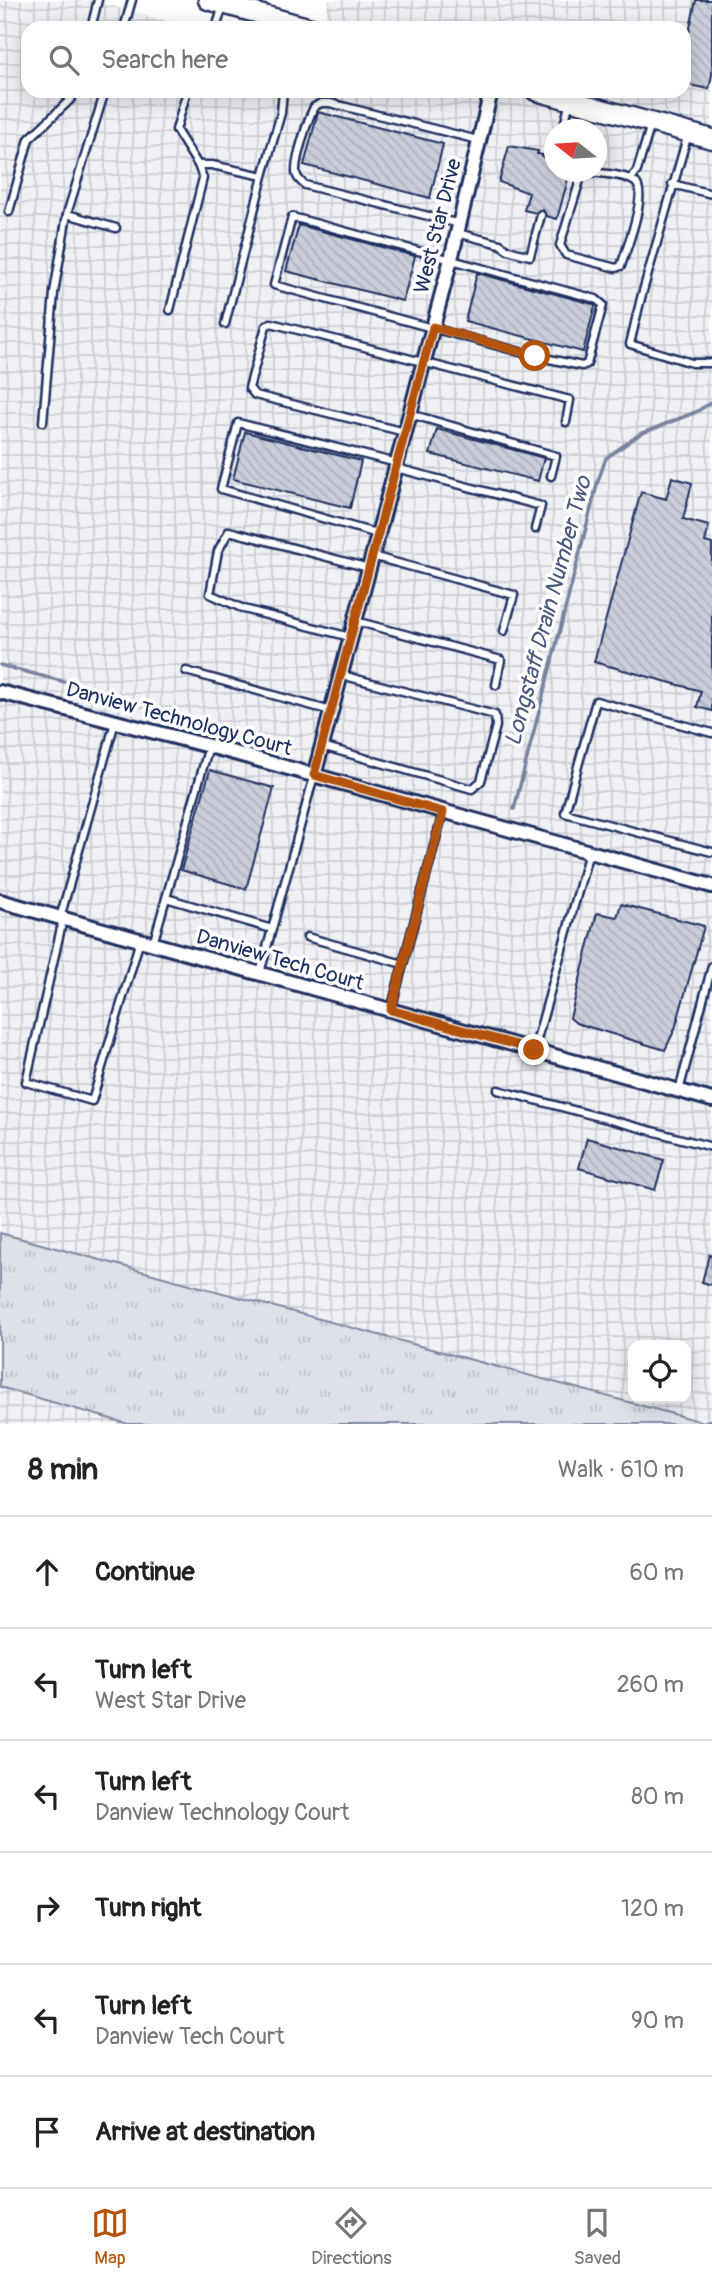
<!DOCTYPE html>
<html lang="en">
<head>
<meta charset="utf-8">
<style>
	:root { --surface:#fff; --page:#f2f2f2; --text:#222; --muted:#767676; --line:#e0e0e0; --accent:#b45309 }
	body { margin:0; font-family:Pangolin,sans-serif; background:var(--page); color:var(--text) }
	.controls { position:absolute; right:21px; bottom:21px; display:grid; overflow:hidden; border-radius:14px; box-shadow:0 4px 18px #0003 }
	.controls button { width:63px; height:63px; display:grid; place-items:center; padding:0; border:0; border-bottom:2px solid var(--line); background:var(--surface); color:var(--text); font:35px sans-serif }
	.compass { position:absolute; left:544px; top:119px; width:63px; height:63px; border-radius:50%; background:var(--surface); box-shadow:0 4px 18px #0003; rotate:287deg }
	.stop { position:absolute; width:21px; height:21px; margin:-16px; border:5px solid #b45309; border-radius:50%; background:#fff }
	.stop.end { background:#b45309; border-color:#fff; box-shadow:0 2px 7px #0008 }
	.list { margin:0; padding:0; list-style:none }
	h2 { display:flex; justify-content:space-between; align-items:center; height:91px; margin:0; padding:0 28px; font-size:30px }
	h2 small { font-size:23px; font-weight:400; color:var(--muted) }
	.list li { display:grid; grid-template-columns:46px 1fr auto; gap:21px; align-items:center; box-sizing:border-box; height:112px; padding:0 28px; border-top:2px solid var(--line) }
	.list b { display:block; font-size:26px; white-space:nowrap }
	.list p { margin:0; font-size:23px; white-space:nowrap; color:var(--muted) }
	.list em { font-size:23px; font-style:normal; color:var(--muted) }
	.icon { flex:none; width:38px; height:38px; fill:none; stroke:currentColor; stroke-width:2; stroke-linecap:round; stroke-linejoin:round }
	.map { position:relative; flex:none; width:712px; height:1424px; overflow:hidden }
	.search { position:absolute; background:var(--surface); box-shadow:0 4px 18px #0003; left:21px; right:21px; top:21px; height:77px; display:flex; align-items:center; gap:18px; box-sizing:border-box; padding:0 24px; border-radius:21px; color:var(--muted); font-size:26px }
	.sheet { height:763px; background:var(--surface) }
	nav { display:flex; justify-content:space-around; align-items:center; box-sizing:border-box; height:98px; border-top:2px solid var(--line); background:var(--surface); font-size:19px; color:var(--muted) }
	nav a { display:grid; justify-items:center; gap:4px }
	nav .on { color:var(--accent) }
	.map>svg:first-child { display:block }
</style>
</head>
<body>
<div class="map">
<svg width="712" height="1424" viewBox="0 0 712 1424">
	<defs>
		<pattern id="industrial-grid" width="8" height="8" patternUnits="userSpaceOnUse" patternTransform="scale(1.75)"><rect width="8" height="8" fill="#eff0f4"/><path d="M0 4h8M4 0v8" fill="none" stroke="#ccced4"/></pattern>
		<pattern id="grass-tufts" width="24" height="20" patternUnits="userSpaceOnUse" patternTransform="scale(1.75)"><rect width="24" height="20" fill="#dee1e7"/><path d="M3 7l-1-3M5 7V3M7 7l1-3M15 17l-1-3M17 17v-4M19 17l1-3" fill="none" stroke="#bec1c9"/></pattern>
		<pattern id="building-back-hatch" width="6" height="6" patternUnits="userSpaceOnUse" patternTransform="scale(1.75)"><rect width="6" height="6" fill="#caceda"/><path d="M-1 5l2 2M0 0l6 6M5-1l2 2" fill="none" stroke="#adb1be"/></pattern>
	</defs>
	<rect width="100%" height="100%" fill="#fff"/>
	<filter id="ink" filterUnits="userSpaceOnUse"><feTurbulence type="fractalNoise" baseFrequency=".0143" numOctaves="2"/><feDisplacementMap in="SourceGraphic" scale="14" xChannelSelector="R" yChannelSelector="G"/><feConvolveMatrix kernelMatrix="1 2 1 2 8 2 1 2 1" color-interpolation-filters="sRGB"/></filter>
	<g filter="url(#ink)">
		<path fill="url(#industrial-grid)" fill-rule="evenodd" d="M0 0H91L192 28H28V91H684V28H323L329 0H712V1424L0 1233ZM554 130H596V172H554ZM633 1345H686V1398H633Z
			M0 1387 128 1424H0Z"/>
		<path fill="url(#grass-tufts)" stroke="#7c88a2" stroke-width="2" d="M0 1233 710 1424H128L0 1387Z"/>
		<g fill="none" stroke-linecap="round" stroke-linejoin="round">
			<path stroke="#77839f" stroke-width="3.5" d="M0 665 107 693
				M514 809 598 481 606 458 640 434 696 412 712 402
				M700 1424 712 1420"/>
		</g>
		<path fill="url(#building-back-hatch)" stroke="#1b2f5e" stroke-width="2" d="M696 0H712V75L709 89 684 84V56Z
			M318 112 443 144 430 198 304 165Z
			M509 146 538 151 537 154 543 155 542 157 555 161V172H570L557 219 546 216 543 210H539L536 213 524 210 529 193 499 182Z
			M299 225 415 256 403 301 286 271Z
			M477 273 593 304 595 306 583 352 465 321Z
			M437 429 544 458 538 481 430 454Z
			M245 432 361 461 350 508 233 479Z
			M672 477 692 483 683 519 709 526 705 542 712 544V711L697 707 701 691 594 662 641 492 666 499Z
			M210 770 274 788 246 889 181 870Z
			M621 904 704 926 675 1029 665 1050 576 1023 570 1018 597 913 617 917Z
			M587 1138 664 1160 655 1190 579 1168Z
			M709 1255 712 1256V1285L702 1282Z"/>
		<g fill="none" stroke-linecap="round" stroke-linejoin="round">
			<defs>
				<path id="lane" d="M91 28 98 0
					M124 28 132 0
					M216 28 223 6
					M105 91 67 214 116 228
					M187 91 176 130 198 165H212L263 176 225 324
					M563 130 570 101
					M688 134 641 298 630 344 692 363H712
					M590 172 581 177 560 245 566 255 616 268 621 266C626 250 649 192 635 182 624 174 604 174 592 172
					M263 176 281 113 283 91
					M631 179 637 171 651 124
					M672 184 712 194
					M9 212 29 139 72 98 74 91
					M292 217 596 299 603 305 587 364 582 366 535 356 274 285Z
					M460 224 305 185C301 182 296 178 296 172 295 159 308 119 314 107L321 103H330L478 140
					M457 233 500 244 508 250 530 256 541 215
					M170 310 203 178 198 165
					M410 414 556 456 551 476
					M43 422 54 293 67 214
					M405 432 255 395 249 388 266 326 271 323 570 400 566 422
					M396 468 541 506 535 529
					M378 534 221 489 238 423 397 463
					M372 556 514 595 504 631
					M355 621 501 660 496 685
					M350 637 244 609 210 594 218 551 229 531 369 568
					M186 671 331 711
					M712 733 596 701 565 813 712 852
					M322 746 472 789 481 781 496 726 495 715 341 675
					M166 898 272 929
					M60 918 115 722
					M63 919 26 1082 92 1101 140 940
					M307 937 403 964
					M153 944 209 746
					M260 973 314 776
					M391 1010 443 812
					M534 1050 589 852
					M498 1090 712 1147
					M679 1091 712 966"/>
				<path id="street" d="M0 692 209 746 712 886
					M314 776 451 259 491 91
					M0 901 712 1100"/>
				<path id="secondary" d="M208 0 311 28
					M536 91 712 139"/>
			</defs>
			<use href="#lane" stroke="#1b2f5e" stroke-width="11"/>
			<use href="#street" stroke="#1b2f5e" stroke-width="18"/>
			<use href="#secondary" stroke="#1b2f5e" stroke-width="23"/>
			<use href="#lane" stroke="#fff" stroke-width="6"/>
			<use href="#street" stroke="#fff" stroke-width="12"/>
			<use href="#secondary" stroke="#fff" stroke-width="18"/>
		</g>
	</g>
	<g fill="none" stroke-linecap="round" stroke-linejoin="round" filter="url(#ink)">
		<path stroke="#b45309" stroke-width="9" d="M534 1050 391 1010 443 812 314 775 433 327 535 356"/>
	</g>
	<g text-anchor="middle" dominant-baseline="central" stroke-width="7" stroke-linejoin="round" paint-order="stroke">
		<g font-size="21" fill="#1b2f5e" stroke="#fff">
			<text transform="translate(438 226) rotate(-76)">West Star Drive</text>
			<text transform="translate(179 719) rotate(15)">Danview Technology Court</text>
			<text transform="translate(280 960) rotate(16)">Danview Tech Court</text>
		</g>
		<g font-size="23" font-style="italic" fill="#49597e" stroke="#fff">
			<text transform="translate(548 611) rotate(-75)">Longstaff Drain Number Two</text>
		</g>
	</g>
</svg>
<div class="controls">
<button><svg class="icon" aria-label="locate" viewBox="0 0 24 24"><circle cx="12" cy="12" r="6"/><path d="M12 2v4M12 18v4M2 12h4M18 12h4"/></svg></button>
</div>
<svg class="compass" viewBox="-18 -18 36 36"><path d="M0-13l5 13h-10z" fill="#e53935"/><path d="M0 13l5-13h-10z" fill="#767676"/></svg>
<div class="stop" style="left:535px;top:356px"></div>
<div class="stop end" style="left:534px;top:1050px"></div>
<div class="search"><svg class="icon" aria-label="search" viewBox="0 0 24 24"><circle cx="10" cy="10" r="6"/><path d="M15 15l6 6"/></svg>Search here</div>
</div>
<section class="sheet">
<h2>8 min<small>Walk · 610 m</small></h2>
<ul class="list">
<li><svg class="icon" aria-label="ahead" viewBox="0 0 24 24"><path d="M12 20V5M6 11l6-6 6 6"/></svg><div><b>Continue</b></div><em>60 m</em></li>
<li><svg class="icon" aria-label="left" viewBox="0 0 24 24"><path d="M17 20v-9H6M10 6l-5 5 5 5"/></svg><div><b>Turn left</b><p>West Star Drive</p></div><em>260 m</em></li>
<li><svg class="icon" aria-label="left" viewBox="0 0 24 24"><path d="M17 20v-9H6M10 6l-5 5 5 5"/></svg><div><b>Turn left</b><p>Danview Technology Court</p></div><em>80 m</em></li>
<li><svg class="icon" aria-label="right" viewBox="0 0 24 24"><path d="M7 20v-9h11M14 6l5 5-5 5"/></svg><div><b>Turn right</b></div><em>120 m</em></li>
<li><svg class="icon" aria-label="left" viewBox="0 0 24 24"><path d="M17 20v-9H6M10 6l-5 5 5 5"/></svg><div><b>Turn left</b><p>Danview Tech Court</p></div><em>90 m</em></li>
<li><svg class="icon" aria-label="arrive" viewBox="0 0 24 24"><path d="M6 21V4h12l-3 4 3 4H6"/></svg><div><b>Arrive at destination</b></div></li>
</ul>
</section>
<nav>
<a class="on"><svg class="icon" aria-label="map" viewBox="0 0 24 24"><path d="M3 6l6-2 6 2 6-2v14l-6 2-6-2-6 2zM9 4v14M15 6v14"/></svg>Map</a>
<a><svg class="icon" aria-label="directions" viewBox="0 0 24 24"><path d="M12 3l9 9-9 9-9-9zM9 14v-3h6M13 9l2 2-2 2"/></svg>Directions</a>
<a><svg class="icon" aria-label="saved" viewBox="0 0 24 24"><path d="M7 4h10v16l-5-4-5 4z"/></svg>Saved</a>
</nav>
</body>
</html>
